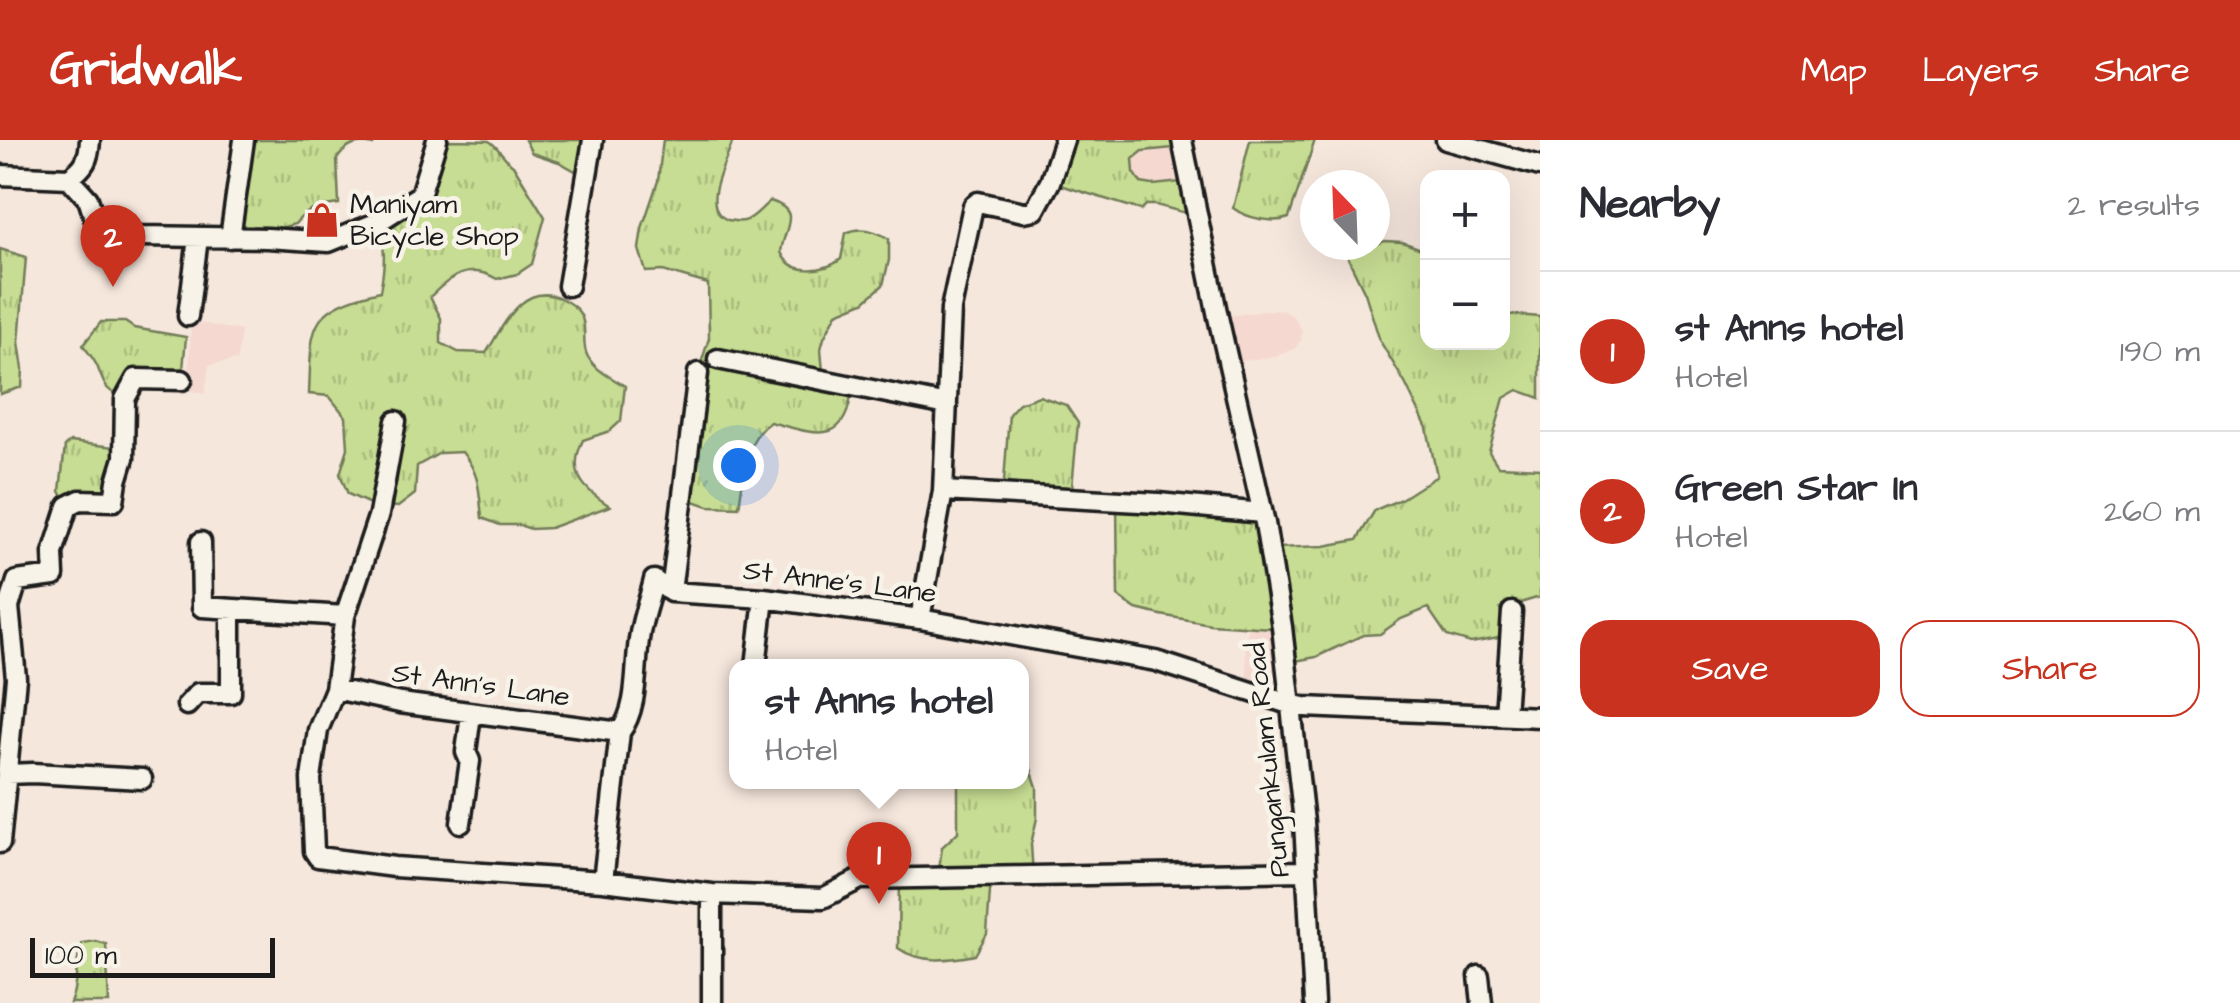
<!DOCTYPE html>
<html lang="en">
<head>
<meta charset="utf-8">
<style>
	:root { --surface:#fff; --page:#f7f7f7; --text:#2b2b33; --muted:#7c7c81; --line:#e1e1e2; --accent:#c8321e }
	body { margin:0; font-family:"Architects Daughter",sans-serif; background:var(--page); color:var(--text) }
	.controls { position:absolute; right:30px; top:30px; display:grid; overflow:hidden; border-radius:20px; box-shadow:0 10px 40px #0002 }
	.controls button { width:90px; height:90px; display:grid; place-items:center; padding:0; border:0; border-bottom:2px solid var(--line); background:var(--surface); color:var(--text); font:50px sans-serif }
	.compass { position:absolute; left:1300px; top:30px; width:90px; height:90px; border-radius:50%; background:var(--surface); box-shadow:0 10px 40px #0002; rotate:337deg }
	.scale { position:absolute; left:30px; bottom:25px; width:245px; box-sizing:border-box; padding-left:10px; border:5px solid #1c1c1c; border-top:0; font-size:28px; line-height:35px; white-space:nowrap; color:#1c1c1c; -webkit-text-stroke:8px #f7f3e8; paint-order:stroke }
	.you { position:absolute; left:738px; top:325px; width:35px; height:35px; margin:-25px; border:8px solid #fff; border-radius:50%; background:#1a73e8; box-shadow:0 0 0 15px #1a73e833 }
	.badge { display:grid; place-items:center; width:65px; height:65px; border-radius:50%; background:var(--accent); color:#fff; font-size:32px; font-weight:700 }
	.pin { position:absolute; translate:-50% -82px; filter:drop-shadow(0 2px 5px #0008) }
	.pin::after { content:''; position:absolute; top:52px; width:35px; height:30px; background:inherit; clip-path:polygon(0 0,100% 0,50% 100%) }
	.popup { position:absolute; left:729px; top:519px; width:300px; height:130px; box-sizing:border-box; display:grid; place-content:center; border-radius:20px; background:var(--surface); filter:drop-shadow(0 2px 8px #0005); font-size:32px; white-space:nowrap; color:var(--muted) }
	.popup b { font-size:38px; color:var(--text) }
	.popup::after { content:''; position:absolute; left:50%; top:100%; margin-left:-20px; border:20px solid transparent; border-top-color:var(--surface) }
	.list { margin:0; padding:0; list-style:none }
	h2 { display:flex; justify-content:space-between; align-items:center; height:130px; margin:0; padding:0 40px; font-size:42px }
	h2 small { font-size:32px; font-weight:400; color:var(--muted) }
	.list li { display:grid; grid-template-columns:65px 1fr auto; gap:30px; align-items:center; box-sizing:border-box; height:160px; padding:0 40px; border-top:2px solid var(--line) }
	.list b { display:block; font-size:38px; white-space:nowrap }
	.list p { margin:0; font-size:32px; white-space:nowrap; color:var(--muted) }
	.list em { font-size:32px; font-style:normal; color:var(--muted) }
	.actions { display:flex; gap:20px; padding:30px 40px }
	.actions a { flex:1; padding:22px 0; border:2px solid var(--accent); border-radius:30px; text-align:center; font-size:35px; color:var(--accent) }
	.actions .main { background:var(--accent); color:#fff }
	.map { position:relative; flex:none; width:1540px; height:863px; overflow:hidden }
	header { display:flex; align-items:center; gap:60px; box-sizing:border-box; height:140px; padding:0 50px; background:var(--accent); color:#fff }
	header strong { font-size:48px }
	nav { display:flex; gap:55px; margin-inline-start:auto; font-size:35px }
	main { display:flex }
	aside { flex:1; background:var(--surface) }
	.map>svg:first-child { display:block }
</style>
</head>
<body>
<header>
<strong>Gridwalk</strong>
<nav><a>Map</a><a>Layers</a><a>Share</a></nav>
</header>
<main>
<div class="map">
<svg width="1540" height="863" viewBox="0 0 1540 863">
	<defs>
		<pattern id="grass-tufts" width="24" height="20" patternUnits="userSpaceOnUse" patternTransform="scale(2.5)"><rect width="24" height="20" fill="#c7dd93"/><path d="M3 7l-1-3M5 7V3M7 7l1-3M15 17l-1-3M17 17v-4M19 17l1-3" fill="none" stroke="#aabd7e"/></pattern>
	</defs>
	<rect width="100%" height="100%" fill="#f6e7dd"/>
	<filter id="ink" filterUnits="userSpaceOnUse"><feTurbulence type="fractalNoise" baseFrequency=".01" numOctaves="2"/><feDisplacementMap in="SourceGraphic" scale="20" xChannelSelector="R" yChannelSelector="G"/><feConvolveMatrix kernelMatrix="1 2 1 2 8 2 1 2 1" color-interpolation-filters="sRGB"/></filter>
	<g filter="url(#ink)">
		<path fill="#f5d9d0" d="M1184 7 1190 41 1153 45 1141 43 1134 33 1133 19 1143 11Z
			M1272 170H1283L1293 176 1302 190 1301 200 1295 209 1276 216 1229 223 1219 177Z
			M191 181 241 191 237 220 209 225 205 254 188 250Z
			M1249 486 1286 489 1295 564 1248 549 1245 502Z"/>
		<path fill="url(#grass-tufts)" stroke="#727c58" stroke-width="2.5" d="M244 0H375L373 5C357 1 347 5 337 19L339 64C321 66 306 69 295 84L280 88 267 98H230Z
			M437 0C450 0 478 0 489 1 498 6 504 19 513 25L545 77 532 124 517 134 497 139C468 122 450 137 430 157L441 178V203L458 212 486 213C503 187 522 141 560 158 566 161 575 166 579 172 589 186 580 204 588 217 596 231 612 238 625 246L621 281 610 291 583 300C567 333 583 349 610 366L550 388 531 389 519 385H500L482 378C479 350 480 334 462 312L440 313 417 326 415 354 398 367 372 365 348 354 340 334 348 308 346 277 329 256 309 254C312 186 306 169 380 151 385 126 386 106 378 82L420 54Z
			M525 0H593L588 38 559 22 532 13Z
			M663 0H733C728 21 697 68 728 80 733 81 740 82 744 81 754 79 762 67 770 61 803 71 784 87 781 112 790 135 824 133 841 119L846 93C861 86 875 90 889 99V120L883 145 864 162 837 173 824 198 821 209 823 232 852 247C847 308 816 294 770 282 743 300 744 337 739 367L708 366 682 357 698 233 709 198 708 144 663 131 646 132 639 109 642 88 658 41Z
			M1064 0H1182L1184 7 1143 11 1133 19 1134 32 1141 43 1153 45 1190 41 1197 76 1156 65H1146L1141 70 1050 42Z
			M1250 0H1315L1289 78C1273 84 1246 78 1233 68Z
			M1385 101 1402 102 1427 111 1428 202H1502L1503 174 1540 177V258L1518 250 1504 258 1489 312 1498 326 1540 328V457L1500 469 1510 496 1471 503 1447 496 1428 468 1401 479 1380 494 1363 495 1316 517 1290 522 1286 489 1210 484 1161 475 1136 469 1118 456 1117 360 1271 370 1277 408 1324 406 1357 400 1375 370 1401 359 1437 336 1427 288 1405 243 1380 201 1365 153 1346 114Z
			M0 109 26 117 19 202 23 229 22 247 0 254Z
			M101 182H125L134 188 186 197 182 240 136 239 125 259C105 250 105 247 98 228 95 220 88 212 83 205Z
			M1039 256 1066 265 1078 283 1071 358 1003 355 1009 274 1019 263Z
			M70 302 124 308 114 361 68 366 60 351 65 306Z
			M1022 618 1028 620 1037 647V678L1031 704 1033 736 991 737 987 794 975 815C950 820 920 824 898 808L899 738 938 737 942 707 958 692V642H1022Z
			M95 801 106 804 109 863H70C79 844 74 824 82 803Z"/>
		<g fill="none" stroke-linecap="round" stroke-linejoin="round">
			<defs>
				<path id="minor" d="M1064 0 1050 42 1035 70 1024 72 978 62 973 66 951 169 943 351 1158 363 1262 373
					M1182 0 1218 177 1265 383 1282 487 1304 682 1314 863
					M1446 0 1540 26
					M0 35 69 38 88 59 96 83 109 94 141 96 267 98 329 102 378 82 420 55 437 0
					M69 38C85 27 89 19 90 0
					M230 98 244 0
					M568 146 593 0
					M188 176 198 98
					M718 219 947 265
					M396 281 379 374 345 476 335 549 318 590 311 639 314 711 318 717 394 727 603 741 712 754V863
					M201 402 202 467 345 476
					M671 452 698 233
					M920 479 943 351
					M756 526 764 458
					M335 549 400 563 620 592
					M187 565 198 553H231V469
					M1505 575 1512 472
					M7 634 33 633 142 639
					M461 683 470 621 466 612 471 574
					M0 703 16 538 9 467 17 441 54 436 53 413 68 366 80 360 114 361 117 341 124 318 125 259 136 239 182 240
					M603 741 620 592C640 565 634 525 640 493 643 475 650 457 654 440L671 452 764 458 920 479 1156 521 1292 565 1304 567 1540 577
					M712 754 823 758 860 739 1307 731
					M1479 836 1482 863"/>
			</defs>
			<use href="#minor" stroke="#1c1c1c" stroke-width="25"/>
			<use href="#minor" stroke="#f7f3e8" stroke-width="18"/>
		</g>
	</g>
	<defs>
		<symbol id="shop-bare" viewBox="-9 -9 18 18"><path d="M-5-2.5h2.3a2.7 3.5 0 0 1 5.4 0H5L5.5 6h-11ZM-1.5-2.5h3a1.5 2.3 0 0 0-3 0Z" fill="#c8321e" stroke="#f7f3e8" stroke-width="2.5" paint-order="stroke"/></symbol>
	</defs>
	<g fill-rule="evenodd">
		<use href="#shop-bare" x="297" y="55" width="50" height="50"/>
	</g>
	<g text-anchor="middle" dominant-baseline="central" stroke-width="9" stroke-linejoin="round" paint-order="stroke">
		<g font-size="28" fill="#1c1c1c" stroke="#f7f3e8" text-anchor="start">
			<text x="350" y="64">Maniyam<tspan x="350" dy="32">Bicycle Shop</tspan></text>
		</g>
		<g font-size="28" fill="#1c1c1c" stroke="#f7f3e8">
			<text transform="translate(840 442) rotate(7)">St Anne's Lane</text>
			<text transform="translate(481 545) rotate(8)">St Ann's Lane</text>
			<text transform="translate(1268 620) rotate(-96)">Pungankulam Road</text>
		</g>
	</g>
</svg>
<div class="controls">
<button>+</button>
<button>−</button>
</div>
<svg class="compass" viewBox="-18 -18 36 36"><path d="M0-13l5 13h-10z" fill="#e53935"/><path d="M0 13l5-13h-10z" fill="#7c7c81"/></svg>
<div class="scale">100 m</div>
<div class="you"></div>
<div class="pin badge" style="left:879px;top:764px">1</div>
<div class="popup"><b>st Anns hotel</b>Hotel</div>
<div class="pin badge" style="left:113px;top:147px">2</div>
</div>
<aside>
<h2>Nearby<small>2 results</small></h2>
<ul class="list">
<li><span class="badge">1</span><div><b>st Anns hotel</b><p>Hotel</p></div><em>190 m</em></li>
<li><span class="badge">2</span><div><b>Green Star In</b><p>Hotel</p></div><em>260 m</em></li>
</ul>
<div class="actions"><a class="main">Save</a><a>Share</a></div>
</aside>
</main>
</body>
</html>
